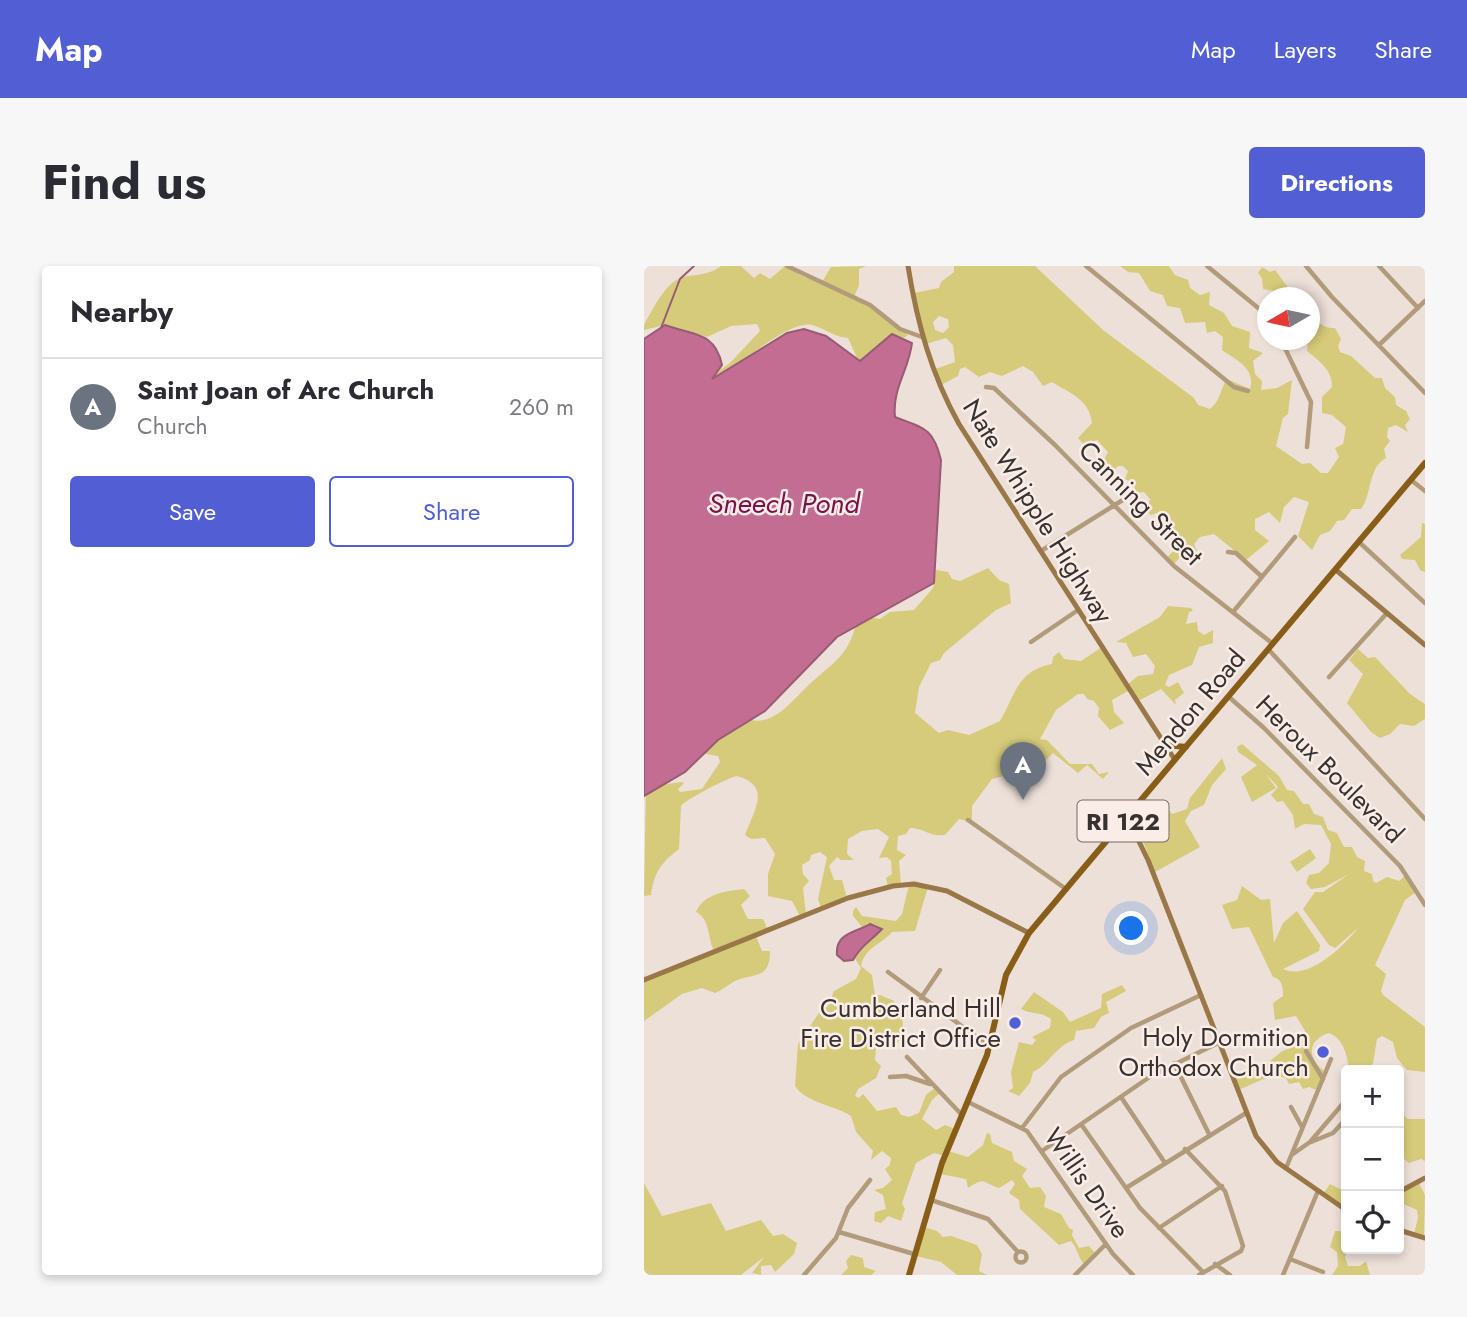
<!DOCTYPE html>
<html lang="en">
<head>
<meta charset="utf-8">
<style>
	:root { --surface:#fff; --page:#f7f7f7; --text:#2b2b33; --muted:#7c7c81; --line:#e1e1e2; --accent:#515ed4 }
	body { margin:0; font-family:Jost,sans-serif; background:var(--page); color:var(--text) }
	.controls { position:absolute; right:21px; bottom:21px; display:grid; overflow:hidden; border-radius:7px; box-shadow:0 4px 10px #0003 }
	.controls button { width:63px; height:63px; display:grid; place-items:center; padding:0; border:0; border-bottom:2px solid var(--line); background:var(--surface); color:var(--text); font:35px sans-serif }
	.compass { position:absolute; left:613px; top:21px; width:63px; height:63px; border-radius:50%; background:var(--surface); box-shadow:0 4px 10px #0003; rotate:261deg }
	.you { position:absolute; left:488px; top:663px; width:24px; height:24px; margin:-18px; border:5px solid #fff; border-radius:50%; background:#1a73e8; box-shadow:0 0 0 10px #1a73e833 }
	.badge { display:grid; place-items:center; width:46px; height:46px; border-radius:50%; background:var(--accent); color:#fff; font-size:23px; font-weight:700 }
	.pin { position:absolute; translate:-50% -58px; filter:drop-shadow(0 2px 4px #0008) }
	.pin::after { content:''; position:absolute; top:37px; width:24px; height:21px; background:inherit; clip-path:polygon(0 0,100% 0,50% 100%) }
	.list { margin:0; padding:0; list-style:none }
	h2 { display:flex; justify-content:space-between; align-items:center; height:91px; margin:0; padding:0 28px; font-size:30px }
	h2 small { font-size:23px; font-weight:400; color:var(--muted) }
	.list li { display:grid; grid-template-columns:46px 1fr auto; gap:21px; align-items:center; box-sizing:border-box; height:98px; padding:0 28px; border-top:2px solid var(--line) }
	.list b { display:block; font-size:26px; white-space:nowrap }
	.list p { margin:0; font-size:23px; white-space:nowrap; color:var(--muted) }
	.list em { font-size:23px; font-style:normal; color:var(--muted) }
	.actions { display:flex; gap:14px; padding:21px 28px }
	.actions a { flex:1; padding:16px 0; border:2px solid var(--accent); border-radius:7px; text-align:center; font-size:24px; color:var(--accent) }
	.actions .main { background:var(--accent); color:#fff }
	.icon { flex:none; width:38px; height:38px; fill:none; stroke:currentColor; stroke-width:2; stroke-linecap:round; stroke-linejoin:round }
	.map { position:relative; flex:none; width:781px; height:1009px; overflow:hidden; border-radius:7px }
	header { display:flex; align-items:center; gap:42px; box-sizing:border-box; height:98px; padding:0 35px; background:var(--accent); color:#fff }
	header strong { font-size:33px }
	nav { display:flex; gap:38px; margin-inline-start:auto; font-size:24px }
	.intro { display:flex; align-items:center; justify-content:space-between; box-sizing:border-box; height:168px; padding:0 42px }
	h1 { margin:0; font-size:49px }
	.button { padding:18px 32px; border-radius:7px; background:var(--accent); color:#fff; font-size:24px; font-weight:700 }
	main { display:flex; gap:42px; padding:0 42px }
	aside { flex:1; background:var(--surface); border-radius:7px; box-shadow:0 4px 10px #0003 }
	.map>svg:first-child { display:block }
</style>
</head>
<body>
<header>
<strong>Map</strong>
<nav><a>Map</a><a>Layers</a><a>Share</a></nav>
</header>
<div class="intro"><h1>Find us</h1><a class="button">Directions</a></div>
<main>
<aside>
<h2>Nearby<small></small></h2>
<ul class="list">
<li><span class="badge" style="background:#6b7280">A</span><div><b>Saint Joan of Arc Church</b><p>Church</p></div><em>260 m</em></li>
</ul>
<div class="actions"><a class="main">Save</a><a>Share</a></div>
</aside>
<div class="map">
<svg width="781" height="1009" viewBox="0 0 781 1009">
	<rect width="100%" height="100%" fill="#ede0d9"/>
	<path fill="#d6cb7a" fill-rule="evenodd" d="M77 0H97L110 12 116 7 126 13 141 0 160 11 178 16 187 1 222 0 215 3V19L210 31 227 40 264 69 260 72 248 69 230 90 215 96 204 72C189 71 181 62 168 59 145 54 93 100 75 114H67L68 110 86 97 116 65 113 58 87 60 63 71 21 59 0 64V59C8 45 19 21 34 13 47 7 61 12 77 0Z
		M310 0H391L459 64 550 132 554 139 566 143C577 134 576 123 583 113L606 123C612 102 592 94 578 84L579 71 571 65 563 67 561 56 541 57 536 42 523 40 519 29 506 25 495 7 484 6 476 0H525L531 9 544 14 546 22 556 29 566 26 565 39 580 47 588 60 606 66 605 82 619 87 609 95 611 108 618 115 617 124 633 122 648 114 644 148 639 152 632 180 658 198 666 197 677 207H684L695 191 691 182 699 178 702 161 688 149 678 147V131L688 121C688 103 676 96 663 85L666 44 672 46C672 57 681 63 691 62L697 73 694 80 696 86 707 90 731 112H738L741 122 751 131 752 139 762 145 766 153 761 159 764 166 752 159 744 162 743 171 746 175 740 183 742 192C724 201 728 229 717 243H708L700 254 693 255 686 265 676 269 668 284 654 270 665 236 650 231 640 241 636 257 625 246 611 253V264L625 275 602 294 570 268 556 271 550 278 553 285 538 289 529 299 523 292 536 277 523 264 524 258 516 246 507 249 503 246 506 233 500 226 490 227 491 218 481 213 484 205 479 200H474L467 207 458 197 464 186 453 174 440 179 434 172 448 157C445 133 427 128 408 116L399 120 389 106 379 100 358 110 346 106 335 111 321 101 316 103 314 110 297 119 291 103 311 96 309 79 302 72 282 78 270 27 295 22 297 16 310 6ZM295 50 304 53 305 61 299 67 291 64 289 56Z
		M618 1 626 6 631 4 651 31H633L630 25 619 23 618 12 614 7Z
		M778 257 781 258V306L776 304 771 294 758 293 756 289 777 271Z
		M344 302 355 314 365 318 367 337 352 344 300 387 296 394 287 397 275 421 271 447 295 467 304 464 325 469 356 455C371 429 373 405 408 398L409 391 415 386 420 393 437 395 458 381 484 418 494 410 509 408 511 400 502 388 489 391 482 377 472 376 516 351 524 340 547 342 549 345 545 346 542 358 553 356 554 365 560 369 569 364V377L555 381 548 399 525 409 521 419 525 421 534 416 540 427 531 434 532 439 517 423 494 435 486 424 468 434 470 446 480 457 466 464 454 450 455 442 450 435 443 433 440 428H434L412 444 396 473 403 474 426 498H448L455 508 465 506 459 513 443 499 434 507 409 487 395 501 348 513 328 540V556L315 553 301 569C286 571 280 562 266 562L262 568 254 570 253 584 262 589 255 595 257 619 244 621 242 612 248 608 247 595 243 591 235 592 245 571 234 563 218 565 204 573 203 588 210 594H197L193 591 185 600 190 614H198L203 632 177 642 174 633 183 591 176 586 167 589 166 594 158 599 159 608 165 615 159 622 162 648 156 650 148 635 124 630V608L131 588 121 572 107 573 101 569C109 546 129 520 93 510 83 512 41 534 37 540L35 583C17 597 10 606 7 629L0 630 2 521 37 516 40 517 34 523 36 526 58 523 76 496 74 490 56 487 101 452C130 464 149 432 168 416 190 396 205 389 212 357L225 351 236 353 246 346 270 344 289 322 292 304 304 306 308 313 316 315Z
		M714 383 724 392 731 391 766 428 781 438V453L770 460 756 458 746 468 736 472 727 466 703 437 719 408 705 394Z
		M598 478 635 510 643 524 650 525 659 538H665L670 548 679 551 684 564 693 567 700 581H708L713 591 721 595 720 605 728 608 729 615 732 617 743 611 755 615 762 609 772 626 761 634 731 699 742 708 737 725 739 729 781 761V806L763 804 753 792 749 776 738 770 733 773 729 797 725 804H705C703 789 700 773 685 767 663 774 663 792 680 805L675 825 665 821 659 823 655 816 645 818 642 812C624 807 612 818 596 823L590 808 620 800 637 786 652 779 661 765 652 750 631 754 629 737 639 730C640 722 637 712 629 711L605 661 588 663 578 639 593 634 598 620 617 634 626 633 630 677 639 657 653 645 676 679 675 685 639 703C664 715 699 681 714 662L691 682 685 679 659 643 671 626H679L705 608 681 621 667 623 662 617 665 609 675 607 685 597 687 578 677 559 660 558 651 563 649 549 639 535 633 536 627 529 634 521 622 508 632 522 608 536 597 511 613 499 594 486 593 481Z
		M578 492 582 503 568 519 560 539 547 545 541 555 556 581 511 606 497 570 507 568 513 575 526 567 522 557 518 556 519 547 525 544 528 548 543 543 546 532Z
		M666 583 672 592 653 606 646 596Z
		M265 619 284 621 271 665 248 666C238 678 221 681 217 700L228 709 231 730 236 729 250 735 258 750 260 770 250 780 234 771V777L239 779 232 782 231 794 237 800 232 812 214 823 211 830 215 832 219 828 233 845 252 841 257 849 265 851 275 847 282 829 292 821 296 827 288 834 278 853 292 864 301 859 311 863 304 885 324 891 339 879 343 867 346 868 348 877 368 886 370 895 383 903 378 910 386 922 396 921 402 930 400 941 417 948 425 962 429 964 428 969 435 982 445 980 452 988 440 998C433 990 434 983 427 975L415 979 376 943 375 934 365 927 371 918 368 914 355 922C337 917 343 910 324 922L322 913 296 908 301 890 290 887 272 897 258 937 261 943 257 955 244 950 237 957 230 955 231 946 242 943 239 929 230 924 239 922 248 914 241 903 246 899 247 892 238 885 227 894 229 885 212 866 207 850C190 839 162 837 151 820L154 778 177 744 184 740 190 725 212 713 217 702 210 691 233 668 229 659 218 661 209 650V645L212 641 218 650 252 655 258 648Z
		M100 623 106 630 97 639 104 653H119L123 662 112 670 118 685H126C126 714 110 707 91 715 84 719 78 724 71 727L58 722 38 728 0 755V709L2 713 70 685C63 671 67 654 52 646 60 627 83 625 100 623Z
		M478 719 482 725 462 736 465 747 457 751 450 762 432 765 430 774C411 780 406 798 389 806L386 817 375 830 364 825 369 822 367 806 375 776 388 779 392 774 388 771 406 762 407 753C396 745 388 749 377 743L390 726 419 746 426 756 457 742 458 728Z
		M755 846 764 853H781V895L777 893 765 897 759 892 755 894Z
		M774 915 781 929 780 971 770 968 774 952 773 944 755 936V928Z
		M0 917 18 950 67 937 82 965 117 954 129 970 139 968 153 977 150 988 131 1006 127 999 117 1000V1009L108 1007 120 991 97 1009H0Z
		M686 918 702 926V944L679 928Z
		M280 961 293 965 299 971 307 970 333 979 338 988 335 1005 343 1009H313L297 996 272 990Z
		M691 965H697L705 984 701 991 704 1000H716L722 995 726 1009H688L694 1000 693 986 686 981Z
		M207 989 219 992 220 1001 232 1005 227 1009H197L204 1002 202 995Z"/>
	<path fill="#c26d91" stroke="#985b74" stroke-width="2" d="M21 59C48 69 71 65 78 99L68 113 143 67 160 63 182 70 216 95 248 68 268 77C265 104 248 122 251 151 279 162 289 161 297 194L290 317 193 371 121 445 74 474 41 506 0 530V73Z
		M226 658 238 663C227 675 217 679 209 694L200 695 193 689C191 667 211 667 226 658Z"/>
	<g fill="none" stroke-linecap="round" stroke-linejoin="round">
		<path stroke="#985b74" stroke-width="2" d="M17 62 36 13 50 0"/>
		<path stroke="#b29b7b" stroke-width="4.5" d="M143 0 226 39 256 63 278 71
			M442 0 590 121 604 125
			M563 0 624 50
			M662 0 688 31 781 127
			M735 0 774 42
			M637 74 667 136 663 181
			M735 79 781 35
			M342 121 350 122 411 179 530 300 629 378
			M767 214 781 225
			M715 276 781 337
			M397 285 490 227
			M584 286 592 287 617 310
			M589 346 651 271
			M387 376 434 344
			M625 384 781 553
			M685 411 743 347
			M585 431 620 462 756 600 781 639
			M324 554 422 623
			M244 706 345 780
			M277 732 296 704
			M662 785 679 813
			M263 791 317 848
			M530 797 565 868
			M246 811 262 810 286 818
			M477 831 521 897
			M324 836 383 865 469 988 489 1009
			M647 841 658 861
			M437 858 496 942 558 1005
			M378 862 417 811 487 762 557 729
			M667 876 689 867 702 853
			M541 883 581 925 599 980 597 985 555 1009
			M398 885 507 810 576 776
			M649 888 666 876 702 834
			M642 902 687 793
			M482 922 602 847
			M287 934 344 953 374 986
			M515 962 578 920
			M195 966 270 988
			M371.5 991a5.5 5.5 0 1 1 11 0a5.5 5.5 0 1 1-11 0Z
			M646 993 679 1006
			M571 998 586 1009
			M160 1009 192 972 204 942 226 914
			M431 1009 462 978
			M639 1009 674 925"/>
		<path stroke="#997747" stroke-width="5" d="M264 0C273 56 287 108 315 158L531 494
			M692 304 781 379
			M483 551 504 594 612 870 633 896 702 944
			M0 714 204 632 249 620 270 618 303 625 385 667
			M755 926 781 912
			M755 964 781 972"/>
		<path stroke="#875d18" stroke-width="6" d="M522 479 542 481
			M265 1009 298 897 343 789 362 709 385 667 422 623 781 197"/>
	</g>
	<g fill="#515ed4" stroke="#faede7" stroke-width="2.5">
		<circle cx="371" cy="757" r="7"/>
		<circle cx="679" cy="786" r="7"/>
	</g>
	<g text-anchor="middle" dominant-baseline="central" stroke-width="5" stroke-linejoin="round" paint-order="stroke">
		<rect fill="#faede7" stroke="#726a67" stroke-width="2" x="433.5" y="534.5" width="91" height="41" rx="5"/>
		<g font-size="24" font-weight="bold" fill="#373230">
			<text x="479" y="555">RI 122</text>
		</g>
		<g font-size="26" fill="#373230" stroke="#faede7">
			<text transform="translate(497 237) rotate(45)">Canning Street</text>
			<text transform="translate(394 245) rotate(58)">Nate Whipple Highway</text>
			<text transform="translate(546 446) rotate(-50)">Mendon Road</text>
			<text transform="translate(686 503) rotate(45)">Heroux Boulevard</text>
			<text transform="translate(443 917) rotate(55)">Willis Drive</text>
		</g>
		<g font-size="26" fill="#373230" stroke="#faede7" text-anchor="end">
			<text x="357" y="742">Cumberland Hill<tspan x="357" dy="30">Fire District Office</tspan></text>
			<text x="665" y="771">Holy Dormition<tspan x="665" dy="30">Orthodox Church</tspan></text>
		</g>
		<g font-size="28" font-style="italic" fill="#7a124a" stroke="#faede7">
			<text x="140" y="237">Sneech Pond</text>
		</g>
	</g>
</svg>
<div class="controls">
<button>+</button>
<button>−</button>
<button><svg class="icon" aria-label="locate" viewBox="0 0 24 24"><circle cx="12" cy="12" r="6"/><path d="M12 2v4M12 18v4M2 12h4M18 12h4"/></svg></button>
</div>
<svg class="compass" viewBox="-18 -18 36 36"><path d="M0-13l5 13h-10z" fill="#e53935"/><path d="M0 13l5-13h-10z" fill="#7c7c81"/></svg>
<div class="you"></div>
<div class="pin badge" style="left:379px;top:534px;background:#6b7280">A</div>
</div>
</main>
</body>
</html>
